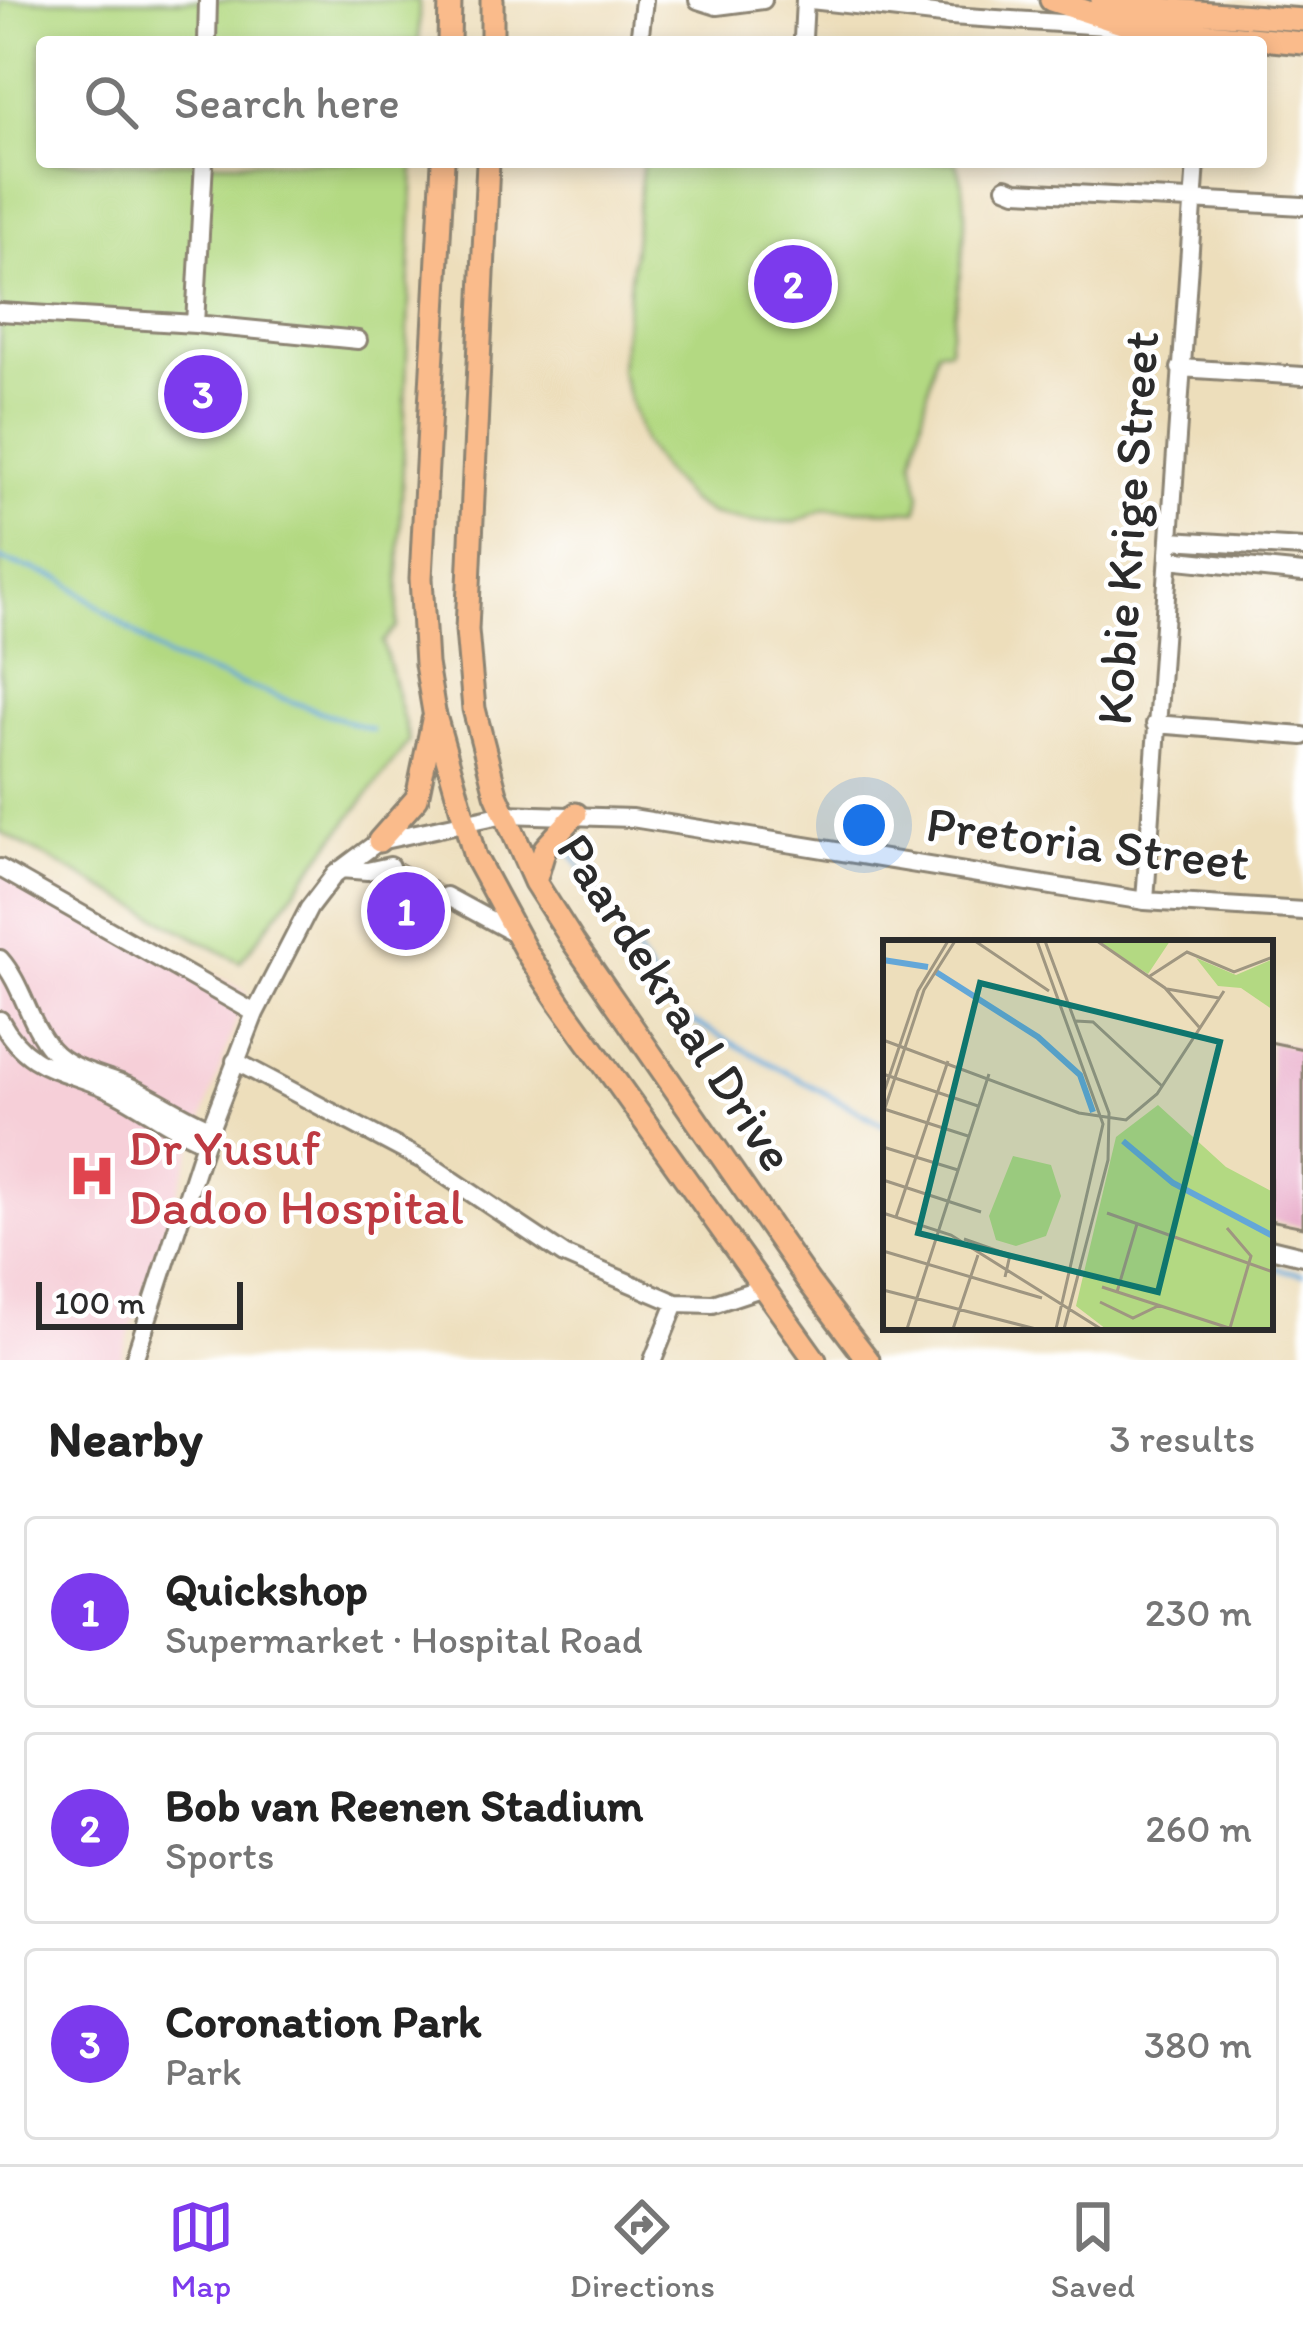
<!DOCTYPE html>
<html lang="en">
<head>
<meta charset="utf-8">
<style>
	:root { --surface:#fff; --page:#f6f6f6; --text:#222; --muted:#767676; --line:#e0e0e0; --accent:#7c3aed }
	body { margin:0; font-family:Itim,sans-serif; background:var(--page); color:var(--text) }
	.scale { position:absolute; left:36px; bottom:30px; width:207px; box-sizing:border-box; padding-left:12px; border:6px solid #2b2b2b; border-top:0; font-size:33px; line-height:42px; white-space:nowrap; color:#2b2b2b; -webkit-text-stroke:9px #fff; paint-order:stroke }
	.you { position:absolute; left:864px; top:825px; width:42px; height:42px; margin:-30px; border:9px solid #fff; border-radius:50%; background:#1a73e8; box-shadow:0 0 0 18px #1a73e833 }
	.badge { display:grid; place-items:center; width:78px; height:78px; border-radius:50%; background:var(--accent); color:#fff; font-size:39px; font-weight:700 }
	.pin { position:absolute; translate:-50% -50%; border:6px solid #fff; box-shadow:0 3px 12px #0006 }
	.list { margin:0; padding:0; list-style:none }
	h2 { display:flex; justify-content:space-between; align-items:center; height:156px; margin:0; padding:0 48px; font-size:51px }
	h2 small { font-size:39px; font-weight:400; color:var(--muted) }
	.list li { display:grid; grid-template-columns:78px 1fr auto; gap:36px; align-items:center; box-sizing:border-box; height:192px; margin:0 24px 24px; padding:0 24px; border:3px solid var(--line); border-radius:12px }
	.list b { display:block; font-size:45px; white-space:nowrap }
	.list p { margin:0; font-size:39px; white-space:nowrap; color:var(--muted) }
	.list em { font-size:39px; font-style:normal; color:var(--muted) }
	.icon { flex:none; width:66px; height:66px; fill:none; stroke:currentColor; stroke-width:2; stroke-linecap:round; stroke-linejoin:round }
	.map { position:relative; flex:none; width:1303px; height:1360px; overflow:hidden }
	.search { position:absolute; background:var(--surface); box-shadow:0 6px 18px #0003; left:36px; right:36px; top:36px; height:132px; display:flex; align-items:center; gap:30px; box-sizing:border-box; padding:0 42px; border-radius:12px; color:var(--muted); font-size:45px }
	.sheet { height:804px; background:var(--surface) }
	nav { display:flex; justify-content:space-around; align-items:center; box-sizing:border-box; height:168px; border-top:3px solid var(--line); background:var(--surface); font-size:33px; color:var(--muted) }
	nav a { display:grid; justify-items:center; gap:6px }
	nav .on { color:var(--accent) }
	.map>svg:first-child { display:block }
</style>
</head>
<body>
<div class="map">
<svg width="1303" height="1360" viewBox="0 0 1303 1360">
	<rect width="100%" height="100%" fill="#fff"/>
	<filter id="ink" filterUnits="userSpaceOnUse"><feTurbulence type="fractalNoise" baseFrequency=".00833" numOctaves="2"/><feDisplacementMap in="SourceGraphic" scale="24" xChannelSelector="R" yChannelSelector="G"/><feConvolveMatrix kernelMatrix="1 2 1 2 8 2 1 2 1" color-interpolation-filters="sRGB"/></filter>
	<filter id="wash" filterUnits="userSpaceOnUse"><feTurbulence type="fractalNoise" baseFrequency=".004" numOctaves="4" result="noise"/><feDisplacementMap in="SourceGraphic" scale="48" xChannelSelector="R" yChannelSelector="G"/><feGaussianBlur stdDeviation="2.7" result="paint"/><feColorMatrix in="noise" values="0 0 0 0 0 0 0 0 0 0 0 0 0 0 0 0 0 1.4 0 .05"/><feComposite in="paint" operator="in"/></filter>
	<g filter="url(#wash)">
		<rect width="100%" height="100%" fill="#eddebb"/>
		<path fill="#f6cfd8" d="M0 860 246 992 120 1360H0Z"/>
		<path fill="#b3d982" stroke="#6f8256" stroke-width="3" d="M0 0H419V42H42V162H414L397 627 383 642 409 741 240 962 0 832Z
			M643 162H956C977 210 955 297 949 349H937L913 460 920 494 917 511 825 509 796 522H750L711 514 690 501 661 469 644 444 620 370Z"/>
		<g fill="none" stroke-linecap="round" stroke-linejoin="round">
			<path stroke="#63a7d8" stroke-width="4.5" d="M0 559 62 579 168 658 372 730
				M563 841 675 1012 886 1126
				M1270 1267 1303 1274"/>
		</g>
		<g id="blocks">
			<path fill="#e7a6c6" d="M402 864 439 885 433 896 398 876Z
				M1270 1042 1303 1049V1227L1270 1220Z"/>
		</g>
	</g>
	<g filter="url(#ink)">
		<use href="#blocks" fill-opacity="0" stroke="#8c8473" stroke-width="3"/>
		<g fill="none" stroke-linecap="round" stroke-linejoin="round">
			<path stroke="#c6ba9e" stroke-width="16" stroke-dasharray="16 8" stroke-linecap="butt" d="M390 866 446 896"/>
			<defs>
				<path id="minor" d="M698 0 717 6 763 0
					M811 0 951 16 1121 27
					M803 38 805 0
					M207 42 208 0
					M639 42 644 0
					M1006 187 1016 191 1303 206
					M0 312 195 324 358 340
					M195 324 204 162
					M1180 368 1303 376
					M1171 540 1303 548
					M1169 559 1303 573
					M1155 724 1303 736
					M0 868 255 1013
					M341 869 367 871 390 866
					M446 896 516 934
					M1145 901 1196 162
					M0 959C23 985 28 1022 51 1049 71 1072 109 1076 135 1089 161 1101 183 1117 210 1128
					M0 1020C29 1074 66 1068 115 1092 146 1108 172 1129 205 1142
					M235 1061 424 1161 564 1255 676 1303 713 1304 764 1287
					M1270 1248 1303 1256
					M134 1360 205 1142 255 1013 309 908 335 874 379 841 505 814 632 818 1145 901 1303 911
					M653 1360 676 1303"/>
				<path id="major" d="M492 0V42
					M1051 0 1134 27 1303 43
					M1102 0 1146 8 1303 20
					M449 42 450 0
					M443 162 421 578 426 664 434 712 475 857 527 953 560 1003 815 1360
					M488 162 467 630 474 709 496 794 535 882 574 943 808 1281 868 1360
					M379 841 417 798 433 720
					M535 882 545 848 576 814"/>
			</defs>
			<use href="#minor" stroke="#8c8473" stroke-width="22"/>
			<use href="#major" stroke="#8c8473" stroke-width="27"/>
			<use href="#minor" stroke="#fff" stroke-width="16"/>
			<use href="#major" stroke="#fabb8b" stroke-width="21"/>
		</g>
	</g>
	<defs>
		<symbol id="hospital-bare" viewBox="-9 -9 18 18"><path d="M-5-5h3v3.5h4V-5h3V5h-3V1.5h-4V5h-3Z" fill="#e0444e" stroke="#fff" stroke-width="2.5" paint-order="stroke"/></symbol>
	</defs>
	<g fill-rule="evenodd">
		<use href="#hospital-bare" x="59" y="1143" width="66" height="66"/>
	</g>
	<g text-anchor="middle" dominant-baseline="central" stroke-width="9" stroke-linejoin="round" paint-order="stroke">
		<g font-size="51" fill="#2b2b2b" stroke="#fff">
			<text transform="translate(1127 528) rotate(-86)">Kobie Krige Street</text>
			<text transform="translate(1088 843) rotate(7)">Pretoria Street</text>
			<text transform="translate(676 1002) rotate(57)">Paardekraal Drive</text>
		</g>
		<g font-size="51" fill="#be3a42" stroke="#fff" text-anchor="start">
			<text x="128" y="1147">Dr Yusuf<tspan x="128" dy="59">Dadoo Hospital</tspan></text>
		</g>
	</g>
	<g transform="translate(883 940)">
		<rect width="390" height="390" fill="#eddebb"/>
		<path d="M214 1H287L265 34ZM313 18 353 35 390 19V70L358 48 335 46ZM275 165 343 227 390 252V389H223L193 366 233 197ZM130 216 168 225 178 256 163 296 133 306 113 300 106 276Z" fill="#b3d982"/>
		<path fill="none" stroke="#63a7d8" stroke-width="6" d="M0 20 45 27M53 32 155 97 197 135 210 172M240 201 290 243 390 296"/>
		<path fill="none" stroke="#9f9681" stroke-width="3" d="M92 1 166 51M154 1 220 184 173 389M162 1 226 173 225 220 181 389M214 1 282 48 316 87M267 36 304 12 351 32 390 17M284 49 336 58M193 81 210 82 280 147M0 100 196 173 243 180 274 154 341 51M0 134 95 166M0 155 35 51 65 1M1 169 85 196M0 174 41 50 72 1M0 207 75 230M0 240 98 272M0 273 68 295 218 389M224 273 390 332M13 277 65 121M344 288 368 316 347 388M81 299 127 315 122 337M0 311 159 358M219 347 349 389M0 350 153 389M234 352 254 284M217 362 250 378 277 365M24 389 106 134M70 389 95 315"/>
		<path fill="#0f766e" fill-opacity="0.15" stroke="#0f766e" stroke-width="6" d="M97 43 337 102 275 352 35 293Z"/>
		<rect width="390" height="390" fill="none" stroke="#2b2b2b" stroke-width="6"/>
	</g>
</svg>
<div class="scale">100 m</div>
<div class="you"></div>
<div class="pin badge" style="left:406px;top:911px">1</div>
<div class="pin badge" style="left:793px;top:284px">2</div>
<div class="pin badge" style="left:203px;top:394px">3</div>
<div class="search"><svg class="icon" aria-label="search" viewBox="0 0 24 24"><circle cx="10" cy="10" r="6"/><path d="M15 15l6 6"/></svg>Search here</div>
</div>
<section class="sheet">
<h2>Nearby<small>3 results</small></h2>
<ul class="list">
<li><span class="badge">1</span><div><b>Quickshop</b><p>Supermarket · Hospital Road</p></div><em>230 m</em></li>
<li><span class="badge">2</span><div><b>Bob van Reenen Stadium</b><p>Sports</p></div><em>260 m</em></li>
<li><span class="badge">3</span><div><b>Coronation Park</b><p>Park</p></div><em>380 m</em></li>
</ul>
</section>
<nav>
<a class="on"><svg class="icon" aria-label="map" viewBox="0 0 24 24"><path d="M3 6l6-2 6 2 6-2v14l-6 2-6-2-6 2zM9 4v14M15 6v14"/></svg>Map</a>
<a><svg class="icon" aria-label="directions" viewBox="0 0 24 24"><path d="M12 3l9 9-9 9-9-9zM9 14v-3h6M13 9l2 2-2 2"/></svg>Directions</a>
<a><svg class="icon" aria-label="saved" viewBox="0 0 24 24"><path d="M7 4h10v16l-5-4-5 4z"/></svg>Saved</a>
</nav>
</body>
</html>
